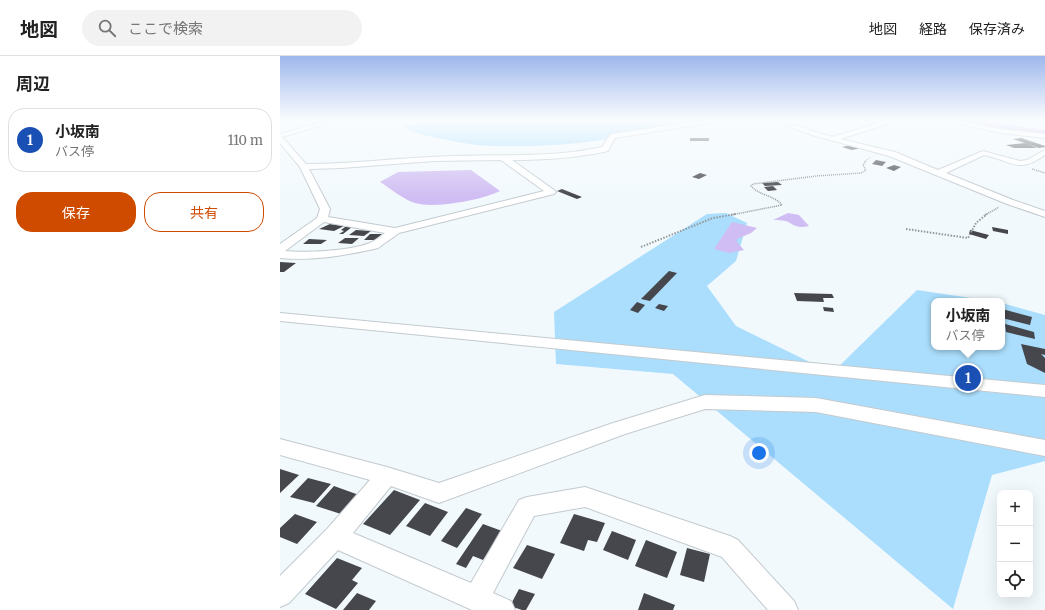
<!DOCTYPE html>
<html lang="ja">
<head>
<meta charset="utf-8">
<style>
	:root { --surface:#fff; --page:#f2f2f2; --text:#222; --muted:#767676; --line:#e0e0e0; --accent:#cf4b00 }
	body { margin:0; font-family:Merriweather,"Noto Sans JP",serif; background:var(--page); color:var(--text) }
	.controls { position:absolute; right:12px; bottom:12px; display:grid; overflow:hidden; border-radius:8px; box-shadow:0 4px 16px #0002 }
	.controls button { width:36px; height:36px; display:grid; place-items:center; padding:0; border:0; border-bottom:1px solid var(--line); background:var(--surface); color:var(--text); font:20px sans-serif }
	.you { position:absolute; left:479px; top:397px; width:14px; height:14px; margin:-10px; border:3px solid #fff; border-radius:50%; background:#1a73e8; box-shadow:0 0 0 6px #1a73e833 }
	.badge { display:grid; place-items:center; width:26px; height:26px; border-radius:50%; background:var(--accent); color:#fff; font-size:13px; font-weight:700 }
	.pin { position:absolute; translate:-50% -50%; border:2px solid #fff; box-shadow:0 1px 4px #0006 }
	.popup { position:absolute; left:651px; top:242px; width:74px; height:52px; box-sizing:border-box; display:grid; place-content:center; border-radius:8px; background:var(--surface); filter:drop-shadow(0 1px 3px #0005); font-size:13px; white-space:nowrap; color:var(--muted) }
	.popup b { font-size:15px; color:var(--text) }
	.popup::after { content:''; position:absolute; left:50%; top:100%; margin-left:-8px; border:8px solid transparent; border-top-color:var(--surface) }
	.list { margin:0; padding:0; list-style:none }
	h2 { display:flex; justify-content:space-between; align-items:center; height:52px; margin:0; padding:0 16px; font-size:17px }
	h2 small { font-size:13px; font-weight:400; color:var(--muted) }
	.list li { display:grid; grid-template-columns:26px 1fr auto; gap:12px; align-items:center; box-sizing:border-box; height:64px; margin:0 8px 8px; padding:0 8px; border:1px solid var(--line); border-radius:16px }
	.list b { display:block; font-size:15px; white-space:nowrap }
	.list p { margin:0; font-size:13px; white-space:nowrap; color:var(--muted) }
	.list em { font-size:13px; font-style:normal; color:var(--muted) }
	.actions { display:flex; gap:8px; padding:12px 16px }
	.actions a { flex:1; padding:9px 0; border:1px solid var(--accent); border-radius:16px; text-align:center; font-size:14px; color:var(--accent) }
	.actions .main { background:var(--accent); color:#fff }
	.icon { flex:none; width:22px; height:22px; fill:none; stroke:currentColor; stroke-width:2; stroke-linecap:round; stroke-linejoin:round }
	.map { position:relative; flex:none; width:765px; height:554px; overflow:hidden }
	header { display:flex; align-items:center; gap:24px; box-sizing:border-box; height:56px; padding:0 20px; background:var(--surface); border-bottom:1px solid var(--line) }
	header strong { font-size:19px }
	nav { display:flex; gap:22px; margin-inline-start:auto; font-size:14px }
	.search { width:280px; height:36px; background:var(--page); display:flex; align-items:center; gap:10px; box-sizing:border-box; padding:0 14px; border-radius:22px; color:var(--muted); font-size:15px }
	main { display:flex }
	aside { flex:1; background:var(--surface) }
	.map>svg:first-child { display:block }
</style>
</head>
<body>
<header>
<strong>地図</strong>
<div class="search"><svg class="icon" aria-label="search" viewBox="0 0 24 24"><circle cx="10" cy="10" r="6"/><path d="M15 15l6 6"/></svg>ここで検索</div>
<nav><a>地図</a><a>経路</a><a>保存済み</a></nav>
</header>
<main>
<aside>
<h2>周辺<small></small></h2>
<ul class="list">
<li><span class="badge" style="background:#1a4fb4">1</span><div><b>小坂南</b><p>バス停</p></div><em>110 m</em></li>
</ul>
<div class="actions"><a class="main">保存</a><a>共有</a></div>
</aside>
<div class="map">
<svg width="765" height="554" viewBox="0 0 765 554">
	<rect width="100%" height="100%" fill="#f2f9fd"/>
	<path fill="#abdefc" d="M178 64H395C348 86 265 92 213 90 196 90 178 86 162 83 148 80 134 78 122 70Z
		M446 157 467 167 456 205 427 230 456 270 552 317 637 234 711 245H654V291H722V247L765 259V405L712 419 673 553 393 318 276 308 274 256 427 158Z"/>
	<path fill="#d0bdf3" d="M191 114 220 135C203 144 154 153 135 147 124 144 110 132 100 126L118 116Z
		M508 157 519 159 529 170C521 172 516 171 510 167 506 164 498 164 493 164Z
		M452 166 477 172 471 177 457 183V186L464 194 449 197 434 193Z"/>
	<g fill="none" stroke-linecap="round" stroke-linejoin="round">
		<path fill="#d0bdf3" fill-rule="evenodd" d="M673 64H694L765 74V80L678 67Z"/>
	</g>
	<path fill="#45474d" d="M410 82H429V85H410Z
		M741 82 765 90V91L759 92 733 83Z
		M745 87 757 92H734L726 89Z
		M571 89 582 92 572 94 562 91Z
		M596 104 606 106 602 110 592 108Z
		M614 109 621 111 614 115 606 112Z
		M420 117 427 119 419 123 412 121Z
		M498 126 502 129 485 130 482 127Z
		M493 130 497 134 488 135 484 131Z
		M282 133 302 141 297 143 277 135Z
		M50 168 64 170 54 175 39 173Z
		M65 171H72L63 178H59L64 175 61 174Z
		M712 171 728 174V178L713 175Z
		M76 174 91 175 84 180 69 179Z
		M690 174 709 179 706 183 689 178Z
		M90 178H102L95 184H84Z
		M65 182H79L72 188 58 187Z
		M29 183 47 184 41 188H23Z
		M0 206 16 207 4 216H0Z
		M389 215 397 217 370 245 361 243Z
		M514 237 552 238 554 242H543L544 246 517 245Z
		M357 246 365 249 358 257 350 254Z
		M379 248 388 250 384 255 375 252Z
		M543 251 553 252 554 256 544 255Z
		M722 253 752 261 750 269 722 262Z
		M725 268 754 276 755 283 726 276Z
		M741 288 765 293V299L761 298 765 302V317L747 308Z
		M0 413 19 419 0 437Z
		M28 422 51 428 34 447 10 441Z
		M54 430 79 439 61 458 36 450Z
		M114 434 140 444 110 479 83 468Z
		M145 447 168 456 150 480 126 470Z
		M186 452 202 458 177 492 161 485Z
		M15 458 37 466 17 488 0 481V472Z
		M294 458 325 467 317 486 308 484 304 495 280 487Z
		M203 468 222 475 203 504 193 500 186 512 176 508Z
		M332 475 356 484 348 504 323 494Z
		M366 484 397 496 387 522 355 510Z
		M247 489 275 498 262 523 233 512Z
		M407 492 430 498 424 526 400 519Z
		M57 502 82 512 72 524 78 527 56 553 25 538Z
		M239 533 255 538 246 554H242L230 550Z
		M77 537 96 545 89 554H63Z
		M364 537 395 549 393 554H358Z"/>
	<g fill="none" stroke-linecap="round" stroke-linejoin="round">
		<defs>
			<path id="minor" d="M51 64H60L2 81 26 108C75 108 124 101 173 100 223 98 273 102 322 91L330 79 332 78 425 64H439L436 66 335 82 328 95C296 102 264 104 232 104L274 134 276 136 274 138 119 177 98 192 94 193C62 200 32 205 0 202V188L37 162 40 153 20 111 0 87V78ZM221 104 264 135 115 172 48 161 50 153 29 113 61 112 154 105ZM44 166 105 177C101 180 95 185 90 187 69 195 27 197 5 195Z
				M490 64H498L552 81 609 64H618L617 65 560 83 615 96 658 114 703 95 740 105 747 104 765 94V99C737 119 731 104 704 99L666 117 733 144 765 155V161L727 148 609 100 532 79Z
				M664 64H675L720 73 765 78V82L720 77Z
				M0 257 765 329V341L0 265Z
				M425 339 536 342 765 384V400L536 356 425 353 345 378 159 447 111 430 73 477 191 527 239 444 247 441 305 431 450 480 458 484 514 545 518 554H488L442 501 305 451 254 460 213 537 231 545 235 554H192L58 494 9 547 0 551V520L47 473 90 424 0 399V383L107 411 159 427 333 367Z"/>
		</defs>
		<use href="#minor" stroke="#c3cacf" stroke-width="2"/>
		<path stroke="#92979a" stroke-width="1" stroke-dasharray="1 1" stroke-linecap="butt" d="M584 106 591 101"/>
		<path stroke="#92979a" stroke-width="1.5" stroke-dasharray="1 1" stroke-linecap="butt" d="M752 113 765 117
			M451 159 502 149C494 139 480 140 471 130L473 128 536 120 581 117 586 114 583 109 586 105
			M705 159 719 151"/>
		<path stroke="#92979a" stroke-width="2" stroke-dasharray="1.5 1.5" stroke-linecap="butt" d="M626 173 688 182 696 167 707 158
			M361 191 433 162 456 158"/>
		<use href="#minor" fill="#fff" fill-rule="evenodd"/>
	</g>
	<linearGradient id="sky" x2="0" y2="1"><stop stop-color="#9eb8ec"/><stop offset="0.45" stop-color="#f9fcfe"/><stop offset="1" stop-color="#f9fcfe" stop-opacity="0"/></linearGradient>
	<rect width="765" height="141" fill="url(#sky)"/>
</svg>
<div class="controls">
<button>+</button>
<button>−</button>
<button><svg class="icon" aria-label="locate" viewBox="0 0 24 24"><circle cx="12" cy="12" r="6"/><path d="M12 2v4M12 18v4M2 12h4M18 12h4"/></svg></button>
</div>
<div class="you"></div>
<div class="pin badge" style="left:688px;top:322px;background:#1a4fb4">1</div>
<div class="popup"><b>小坂南</b>バス停</div>
</div>
</main>
</body>
</html>
